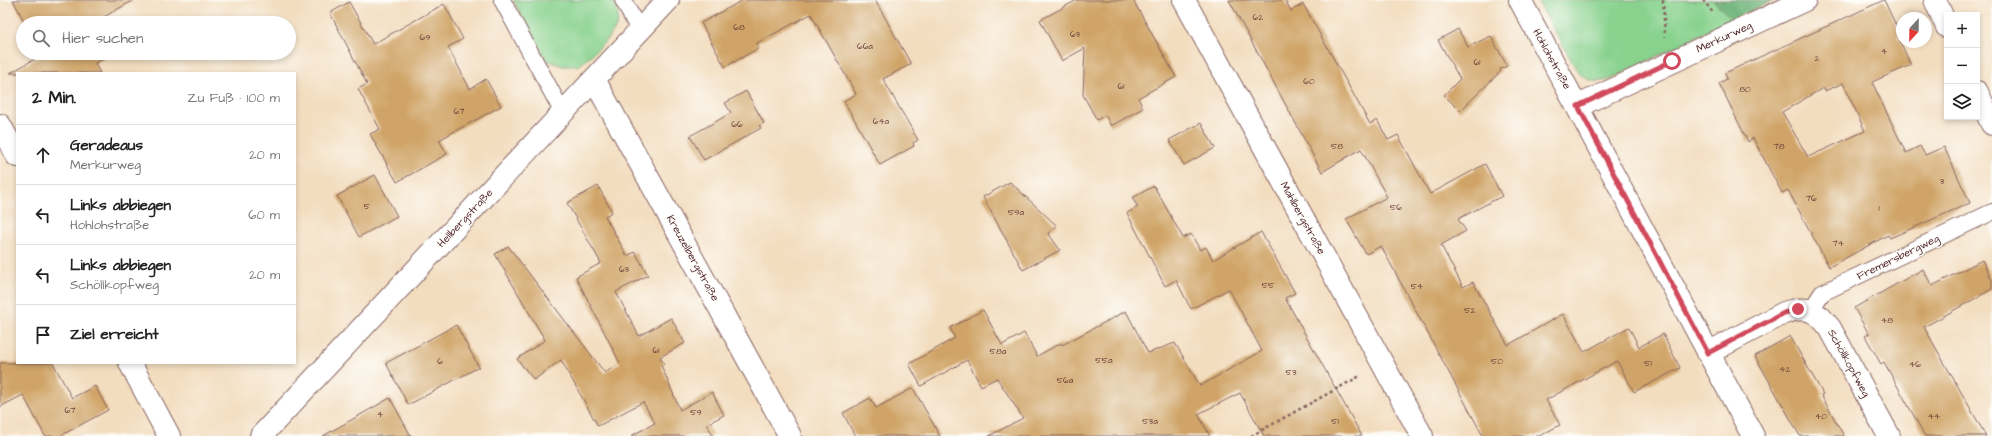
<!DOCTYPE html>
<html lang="de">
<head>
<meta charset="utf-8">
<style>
	:root { --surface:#fff; --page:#f2f2f2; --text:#222; --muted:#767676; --line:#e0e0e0 }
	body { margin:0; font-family:"Architects Daughter",sans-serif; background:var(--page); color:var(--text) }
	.controls { position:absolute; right:12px; top:12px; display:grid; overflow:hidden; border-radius:0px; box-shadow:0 2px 6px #0003 }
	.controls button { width:36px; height:36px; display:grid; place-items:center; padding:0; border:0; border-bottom:1px solid var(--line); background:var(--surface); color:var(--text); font:20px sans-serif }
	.compass { position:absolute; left:1896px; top:12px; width:36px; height:36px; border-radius:50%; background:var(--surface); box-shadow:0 2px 6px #0003; rotate:202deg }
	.stop { position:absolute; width:12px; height:12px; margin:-9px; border:3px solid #d1495b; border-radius:50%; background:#fff }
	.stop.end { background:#d1495b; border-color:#fff; box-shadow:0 1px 4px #0008 }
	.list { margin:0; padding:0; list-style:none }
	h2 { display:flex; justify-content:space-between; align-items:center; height:52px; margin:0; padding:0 16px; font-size:17px }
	h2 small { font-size:13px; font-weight:400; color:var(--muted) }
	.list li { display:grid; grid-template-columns:26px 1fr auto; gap:12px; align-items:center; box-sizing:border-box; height:60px; padding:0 16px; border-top:1px solid var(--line) }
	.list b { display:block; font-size:15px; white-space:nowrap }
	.list p { margin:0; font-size:13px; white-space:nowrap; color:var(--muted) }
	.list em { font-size:13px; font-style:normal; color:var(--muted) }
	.icon { flex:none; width:22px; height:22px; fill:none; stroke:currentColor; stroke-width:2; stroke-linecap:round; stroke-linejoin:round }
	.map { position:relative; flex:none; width:1992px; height:436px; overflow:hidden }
	.search { position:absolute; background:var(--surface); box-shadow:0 2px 6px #0003; left:16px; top:16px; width:280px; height:44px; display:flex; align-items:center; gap:10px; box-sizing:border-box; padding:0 14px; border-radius:22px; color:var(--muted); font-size:15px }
	.panel { position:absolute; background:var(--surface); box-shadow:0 2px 6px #0003; left:16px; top:72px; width:280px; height:292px; border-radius:0px }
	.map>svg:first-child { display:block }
</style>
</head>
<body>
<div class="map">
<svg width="1992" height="436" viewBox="0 0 1992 436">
	<rect width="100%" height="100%" fill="#fdfcf7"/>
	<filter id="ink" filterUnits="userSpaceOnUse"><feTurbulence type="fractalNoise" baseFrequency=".025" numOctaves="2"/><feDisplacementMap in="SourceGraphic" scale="8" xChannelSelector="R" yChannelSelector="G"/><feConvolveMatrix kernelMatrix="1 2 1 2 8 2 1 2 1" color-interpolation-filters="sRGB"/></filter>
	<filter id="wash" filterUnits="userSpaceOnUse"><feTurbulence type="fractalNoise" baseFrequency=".012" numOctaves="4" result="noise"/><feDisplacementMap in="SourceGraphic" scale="16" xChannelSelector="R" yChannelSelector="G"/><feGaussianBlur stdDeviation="0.9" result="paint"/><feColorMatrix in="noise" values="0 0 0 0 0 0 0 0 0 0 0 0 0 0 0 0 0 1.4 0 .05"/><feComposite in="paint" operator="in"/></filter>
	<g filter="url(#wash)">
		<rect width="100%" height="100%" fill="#f3ddbf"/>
		<path fill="#88d28e" stroke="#69785c" d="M513 0H613C616 6 619 14 618 21 616 35 590 56 579 66H563L546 60Z
			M1537 0H1713L1732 19 1609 80C1596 83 1589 81 1579 74Z"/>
		<path fill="#6eb479" stroke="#5c6a52" d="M1713 0H1774L1732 19Z"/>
		<g id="blocks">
			<path fill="#d0a467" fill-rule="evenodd" d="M13 0H134L93 23H25Z
				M743 0H875L911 64 883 79 918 140 913 143 914 146 880 165 844 101 856 94 811 14 757 43 759 48 725 67 701 23Z
				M1077 0H1133L1176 77 1138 98 1143 108 1111 126 1105 115 1097 120 1083 95 1085 48 1062 61 1040 20Z
				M1229 0H1285L1291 11 1303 4 1370 124 1377 120 1388 140 1398 135 1430 194 1485 164 1502 196 1458 219 1466 231 1441 245 1463 287 1473 282 1508 345 1563 314 1584 352 1629 327 1639 347 1663 334 1680 368 1634 392 1617 361 1546 400 1560 425 1539 436H1483L1381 246 1366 254 1346 219 1387 197 1361 149 1322 172Z
				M1884 0 1900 34 1897 35 1911 65 1872 82 1906 153 1920 146 1925 155 1944 147 1970 203 1890 238 1888 235 1829 267 1788 190 1782 193 1753 138 1748 142 1719 83 1727 79 1725 73ZM1843 83 1865 131 1808 157 1782 112 1823 88 1825 91Z
				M349 2 373 44 444 4 463 39 448 47 470 89 486 79 501 106 439 140 447 154 397 182 370 134 380 129 358 89 367 84 330 13Z
				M1458 29 1468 47 1491 36 1507 66 1500 69 1501 71 1460 111 1444 95 1460 79 1438 40Z
				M41 53H107L109 56 95 63 100 73H10L42 55Z
				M746 91 764 123 759 126 761 128 704 160 690 136 731 113 725 103Z
				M1201 123 1215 148 1184 165 1169 140Z
				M375 175 397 216 359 237 337 196Z
				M1010 182 1057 226 1048 233 1060 250 1023 270 983 197Z
				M598 186 612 212 605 216 627 256 635 252 648 275 616 292 639 336 671 318 685 343 660 357 664 364 661 365 680 410 712 392 724 415 707 424 713 436H631L655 423 643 402 598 426 561 360 534 380 517 359 545 340 495 254 508 246 605 373 620 363 576 277 601 263 567 203Z
				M1154 186 1183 238 1191 234 1200 250 1206 247 1213 260 1261 232 1295 293 1285 298 1362 436H1264L1240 393 1198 414 1210 436H989L1023 418 997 378 981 386 967 360 921 386 909 364 955 338 950 328 983 310 1002 345 1024 333 1037 356 1061 343 1062 345 1126 311 1148 353 1175 343 1200 386 1262 351 1229 289 1191 309 1176 280 1165 286 1127 213 1138 207 1132 198Z
				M1982 260 1992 280V289L1924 327 1986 436H1925L1884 362 1881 364 1865 336 1869 334 1854 308 1923 269 1932 286Z
				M456 325 479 367 408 405 386 363Z
				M1790 336 1823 394 1821 395 1844 436H1800L1755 356Z
				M0 363H53L72 398 95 386 108 410 60 436H45L23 395 0 407Z
				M913 388 940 436H855L843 413 870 398 876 408Z
				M390 398 411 436H323Z"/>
		</g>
	</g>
	<g filter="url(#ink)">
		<use href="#blocks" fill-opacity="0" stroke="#85625f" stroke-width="1"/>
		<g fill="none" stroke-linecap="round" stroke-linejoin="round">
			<defs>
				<path id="service" d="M502 0 563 113
					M623 0 639 30
					M1811 310 1822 293 1992 212"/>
				<path id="minor" d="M1184 0 1422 436
					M1520 0 1753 436
					M1935 0 1947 27
					M595 81 790 436
					M1977 92 1992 124
					M1578 106 1805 0
					M0 125 17 156
					M1708 353 1784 313C1807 305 1816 310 1830 328L1889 436
					M130 363 169 436
					M261 436 668 0"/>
			</defs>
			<use href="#service" stroke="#85625f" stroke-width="18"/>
			<use href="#minor" stroke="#85625f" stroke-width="24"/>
			<path stroke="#85625f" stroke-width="2.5" stroke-dasharray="3 3" stroke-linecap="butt" d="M1663 0 1665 37
				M1703 0 1714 14
				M1251 436 1360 376"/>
			<use href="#service" stroke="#fff" stroke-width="16"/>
			<use href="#minor" stroke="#fff" stroke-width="22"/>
		</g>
	</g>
	<g fill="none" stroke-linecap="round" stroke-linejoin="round" filter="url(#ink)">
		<path stroke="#d1495b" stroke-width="5" d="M1672 61 1578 106 1708 353 1784 313 1798 309"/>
	</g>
	<g text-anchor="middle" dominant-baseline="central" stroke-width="3" stroke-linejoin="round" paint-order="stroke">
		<g font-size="9" fill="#6c403a">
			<text x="1258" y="17">62</text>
			<text x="739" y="27">68</text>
			<text x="1075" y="34">63</text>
			<text x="425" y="37">69</text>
			<text x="865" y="46">66a</text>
			<text x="1884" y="51">4</text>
			<text x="1817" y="58">2</text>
			<text x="1477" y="62">61</text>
			<text x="1309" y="81">60</text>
			<text x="1121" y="86">61</text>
			<text x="1745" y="89">80</text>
			<text x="459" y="111">67</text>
			<text x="881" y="121">64a</text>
			<text x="737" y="124">66</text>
			<text x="1337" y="146">58</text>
			<text x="1779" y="146">78</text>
			<text x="1942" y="181">3</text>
			<text x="1811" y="198">76</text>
			<text x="367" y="206">5</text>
			<text x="1396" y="207">56</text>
			<text x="1879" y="208">1</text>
			<text x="1016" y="212">59a</text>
			<text x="1838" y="243">74</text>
			<text x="624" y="269">63</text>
			<text x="1268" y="285">55</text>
			<text x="1417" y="286">54</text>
			<text x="1470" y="310">52</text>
			<text x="1887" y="320">48</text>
			<text x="656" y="350">61</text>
			<text x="998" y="351">58a</text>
			<text x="1104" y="360">55a</text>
			<text x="440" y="361">6</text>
			<text x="1497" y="361">50</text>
			<text x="1648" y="363">51</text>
			<text x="1915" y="364">46</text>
			<text x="1785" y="369">42</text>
			<text x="1291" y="372">53</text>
			<text x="1065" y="380">56a</text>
			<text x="70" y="410">67</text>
			<text x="696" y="412">59</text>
			<text x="380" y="414">4</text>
			<text x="1821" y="416">40</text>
			<text x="1934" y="416">44</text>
			<text x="1150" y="421">53a</text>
			<text x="1335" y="421">51</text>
		</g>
		<g font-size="11" fill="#4a1f2b" stroke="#fdfcf7">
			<text transform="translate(1724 37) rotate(-25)">Merkurweg</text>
			<text transform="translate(1552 59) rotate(61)">Hohlohstraße</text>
			<text transform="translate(465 218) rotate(-47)">Hellbergstraße</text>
			<text transform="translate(1303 218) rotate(61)">Mahlbergstraße</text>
			<text transform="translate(1898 257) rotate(-26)">Fremersbergweg</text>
			<text transform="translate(693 258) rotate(61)">Kreuzelbergstraße</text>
			<text transform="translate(1849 363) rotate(61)">Schöllkopfweg</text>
		</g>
	</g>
</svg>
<div class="controls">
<button>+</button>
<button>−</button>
<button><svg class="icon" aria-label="layers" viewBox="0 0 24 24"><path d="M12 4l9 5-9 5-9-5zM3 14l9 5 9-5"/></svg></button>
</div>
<svg class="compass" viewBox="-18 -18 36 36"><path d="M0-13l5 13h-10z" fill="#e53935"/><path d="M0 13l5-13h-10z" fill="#767676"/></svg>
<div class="stop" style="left:1672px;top:61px"></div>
<div class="stop end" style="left:1798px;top:309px"></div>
<div class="search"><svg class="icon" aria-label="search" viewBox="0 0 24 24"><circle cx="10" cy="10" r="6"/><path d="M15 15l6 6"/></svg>Hier suchen</div>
<section class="panel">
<h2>2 Min.<small>Zu Fuß · 100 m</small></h2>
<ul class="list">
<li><svg class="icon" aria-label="ahead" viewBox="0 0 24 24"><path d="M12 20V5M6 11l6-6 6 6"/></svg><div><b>Geradeaus</b><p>Merkurweg</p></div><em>20 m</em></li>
<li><svg class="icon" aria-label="left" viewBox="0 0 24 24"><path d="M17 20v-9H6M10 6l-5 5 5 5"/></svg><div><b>Links abbiegen</b><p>Hohlohstraße</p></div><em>60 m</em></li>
<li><svg class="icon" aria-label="left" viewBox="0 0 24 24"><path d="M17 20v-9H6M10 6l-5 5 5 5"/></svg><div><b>Links abbiegen</b><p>Schöllkopfweg</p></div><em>20 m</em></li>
<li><svg class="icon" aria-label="arrive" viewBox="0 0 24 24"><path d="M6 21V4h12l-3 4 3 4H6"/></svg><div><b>Ziel erreicht</b></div></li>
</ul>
</section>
</div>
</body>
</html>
